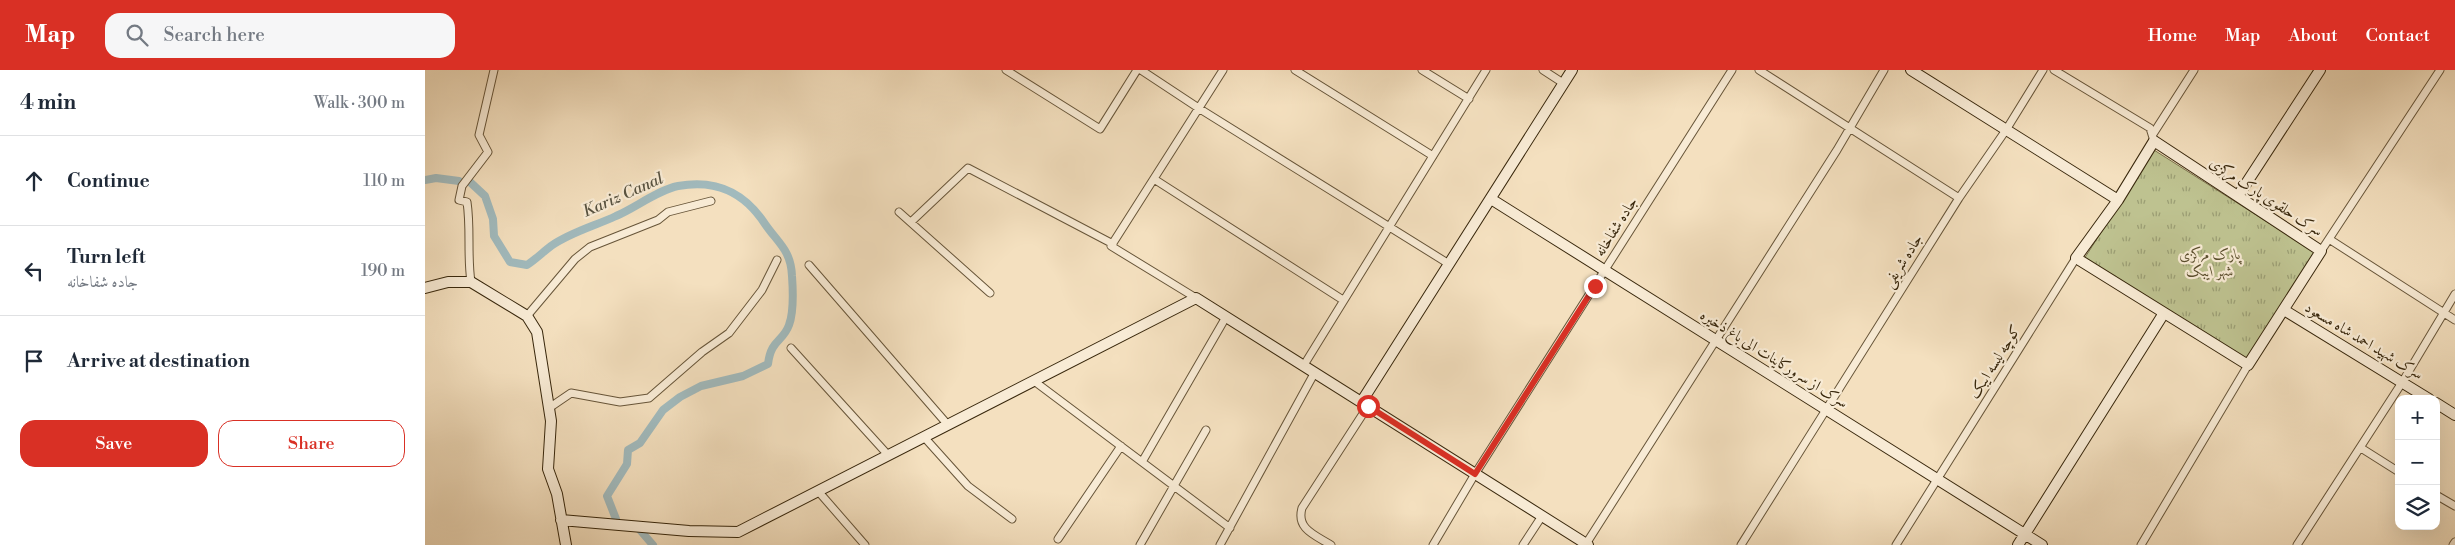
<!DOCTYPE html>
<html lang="en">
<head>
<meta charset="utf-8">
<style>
	:root { --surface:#fff; --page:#f6f6f7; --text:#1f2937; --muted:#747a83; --line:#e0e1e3; --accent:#d93025 }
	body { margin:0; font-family:"Libre Bodoni",Amiri,serif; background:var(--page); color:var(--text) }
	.controls { position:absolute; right:15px; bottom:15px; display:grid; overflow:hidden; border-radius:10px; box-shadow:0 5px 20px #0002 }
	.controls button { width:45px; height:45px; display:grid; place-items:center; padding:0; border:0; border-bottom:1px solid var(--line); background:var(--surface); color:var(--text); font:25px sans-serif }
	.stop { position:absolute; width:15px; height:15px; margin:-11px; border:4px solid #d93025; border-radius:50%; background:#fff }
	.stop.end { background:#d93025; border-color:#fff; box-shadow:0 1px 5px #0008 }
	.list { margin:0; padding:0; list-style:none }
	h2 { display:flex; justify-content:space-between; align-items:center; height:65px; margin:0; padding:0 20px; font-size:21px }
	h2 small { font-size:16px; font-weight:400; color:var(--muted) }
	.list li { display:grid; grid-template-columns:32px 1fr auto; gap:15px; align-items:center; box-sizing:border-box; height:90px; padding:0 20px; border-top:1px solid var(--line) }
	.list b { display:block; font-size:19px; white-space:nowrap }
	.list p { margin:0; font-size:16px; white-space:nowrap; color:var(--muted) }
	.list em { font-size:16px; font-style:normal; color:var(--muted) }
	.actions { display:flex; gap:10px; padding:15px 20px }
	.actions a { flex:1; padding:11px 0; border:1px solid var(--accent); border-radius:15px; text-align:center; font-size:18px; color:var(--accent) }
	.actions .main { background:var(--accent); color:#fff }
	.icon { flex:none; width:28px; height:28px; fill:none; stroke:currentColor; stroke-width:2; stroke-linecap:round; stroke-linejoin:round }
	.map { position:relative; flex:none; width:2030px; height:475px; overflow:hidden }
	header { display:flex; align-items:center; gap:30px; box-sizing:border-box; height:70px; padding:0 25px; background:var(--accent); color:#fff }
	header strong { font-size:24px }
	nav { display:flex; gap:28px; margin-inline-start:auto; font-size:18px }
	.search { width:350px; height:45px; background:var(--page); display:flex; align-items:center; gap:12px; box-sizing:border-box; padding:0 18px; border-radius:15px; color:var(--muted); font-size:19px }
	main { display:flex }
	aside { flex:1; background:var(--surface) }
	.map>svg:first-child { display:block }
</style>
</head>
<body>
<header>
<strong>Map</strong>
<div class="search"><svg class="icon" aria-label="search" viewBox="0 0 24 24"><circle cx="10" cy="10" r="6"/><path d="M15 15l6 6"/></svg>Search here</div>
<nav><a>Home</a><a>Map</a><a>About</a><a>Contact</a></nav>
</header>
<main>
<aside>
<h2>4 min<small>Walk · 300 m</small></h2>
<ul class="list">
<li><svg class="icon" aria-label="ahead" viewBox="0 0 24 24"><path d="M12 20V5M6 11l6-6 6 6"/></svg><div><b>Continue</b></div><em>110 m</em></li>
<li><svg class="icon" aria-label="left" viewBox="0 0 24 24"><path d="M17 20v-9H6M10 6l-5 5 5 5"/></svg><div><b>Turn left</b><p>جاده شفاخانه</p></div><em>190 m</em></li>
<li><svg class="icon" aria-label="arrive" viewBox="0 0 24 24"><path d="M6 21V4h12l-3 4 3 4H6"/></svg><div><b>Arrive at destination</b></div></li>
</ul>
<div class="actions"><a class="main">Save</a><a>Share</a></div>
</aside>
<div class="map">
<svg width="2030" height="475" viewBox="0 0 2030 475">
	<defs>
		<pattern id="park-tufts" width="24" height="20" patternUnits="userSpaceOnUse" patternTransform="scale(1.25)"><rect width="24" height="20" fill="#bec290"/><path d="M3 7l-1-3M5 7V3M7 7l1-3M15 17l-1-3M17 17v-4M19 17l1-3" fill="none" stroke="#9b9e74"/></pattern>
	</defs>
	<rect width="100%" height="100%" fill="#f4e0bf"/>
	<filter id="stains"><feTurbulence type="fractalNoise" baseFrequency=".004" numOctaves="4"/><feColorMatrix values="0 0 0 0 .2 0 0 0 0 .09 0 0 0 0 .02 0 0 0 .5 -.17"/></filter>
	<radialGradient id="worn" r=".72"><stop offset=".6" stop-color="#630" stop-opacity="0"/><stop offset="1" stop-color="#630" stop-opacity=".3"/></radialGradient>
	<path fill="url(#park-tufts)" stroke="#7b744e" d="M1729 80 1891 183 1821 292 1659 189Z"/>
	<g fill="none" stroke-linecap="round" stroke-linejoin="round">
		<path stroke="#a1babd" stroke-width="8" d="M0 110 11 108 34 111
			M45 112 60 126 68 149 69 166 85 192 102 195C111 189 118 182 126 176 146 162 170 156 191 146 210 138 233 120 253 116 291 109 319 122 340 154 353 173 366 180 367 206 368 220 369 242 364 255 358 272 346 269 343 294L318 306 276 316 255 327 238 340 215 373 203 380 202 394 182 426 191 449
			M215 460 228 475"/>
		<defs>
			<path id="street" d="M581 0 675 59 712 0
				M716 0 775 39 1024 194
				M870 0 1008 86
				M997 0 1044 29
				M1118 0 1138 13
				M1334 0 1534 128
				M1629 0 1725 58 1729 71
				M1728 64 1769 0
				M729 109 918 230
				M474 142 565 223
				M486 152 543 98 688 174
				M1904 169 2030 250
				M1896 181 2015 0
				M384 195 523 355
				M46 212C42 185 46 159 42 132L34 130 37 116 63 82 54 65 69 0
				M771 228 686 176 798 0
				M102 246 150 189 165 177 233 150 243 142 286 131
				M366 278 463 385
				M879 295 1061 0
				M609 311 805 458
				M124 338 146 323 195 332 224 328 277 282 304 263 337 220 352 190
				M499 367 543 416 587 449
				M1936 378 1974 402
				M717 392 801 247
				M393 421 440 475
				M2011 425 2030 436
				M633 469 696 376
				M1161 474 1412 80 1459 0
				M715 475 781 360
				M795 475 890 302
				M906 475C890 465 871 459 877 438L943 336
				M1008 475 1050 404 1307 0
				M1098 475 1117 446
				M1316 475 1534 128 1581 60 1618 0
				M1471 475 1651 188
				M1716 475 1823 295
				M1872 475 1978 311 2030 224
				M2028 475 2030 472"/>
			<path id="secondary" d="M1486 0 1693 130
				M1729 71 1896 181 1823 295 1651 188 1693 130Z
				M1813 126 1895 0
				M1066 129 1617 475
				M0 218 23 212H46L102 246 112 262 126 351 123 399 132 424 141 475
				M1859 240 2004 329
				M937 331 1147 0
				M2011 333 2030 345
				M136 450 264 461 313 462 771 228 1163 475
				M1593 475 1739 243"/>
		</defs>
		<use href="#street" stroke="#675539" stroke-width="9"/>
		<use href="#secondary" stroke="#38270c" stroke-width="12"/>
		<use href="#street" stroke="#f8ebd5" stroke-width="7"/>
		<use href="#secondary" stroke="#f8ebd5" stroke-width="10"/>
	</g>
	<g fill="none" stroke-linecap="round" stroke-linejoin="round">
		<path stroke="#d93025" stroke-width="6" d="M943 336 1050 404 1170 216"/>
	</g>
	<g text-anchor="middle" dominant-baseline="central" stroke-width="4.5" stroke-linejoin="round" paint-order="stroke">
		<g font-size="15" fill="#38270c" stroke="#f8ebd5">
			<text transform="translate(1841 127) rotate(33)">سرک حلقوی پارک مرکزی</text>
			<text transform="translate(1191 157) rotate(-58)">جاده شفاخانه</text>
			<text transform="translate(1478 191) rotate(-58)">جاده شریفی</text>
			<text transform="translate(1939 271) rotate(31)">سرک شهید احمد شاه مسعود</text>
			<text transform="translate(1349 289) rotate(32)">سرک از سرورکاینات الی باغ ذخیره</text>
			<text transform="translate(1570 292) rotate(-58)">کوچه لیسه ایبک</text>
		</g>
		<g font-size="15" font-style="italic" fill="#5a4e2d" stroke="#f8ebd5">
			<text x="1785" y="184">پارک مرکزی<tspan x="1785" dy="17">شهر ایبک</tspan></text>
		</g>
		<g font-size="16" font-style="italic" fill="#585341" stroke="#f8ebd5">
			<text transform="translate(198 125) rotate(-24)">Kariz Canal</text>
		</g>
	</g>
	<rect width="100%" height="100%" filter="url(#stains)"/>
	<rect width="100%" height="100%" fill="url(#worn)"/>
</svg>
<div class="controls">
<button>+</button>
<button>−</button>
<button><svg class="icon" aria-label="layers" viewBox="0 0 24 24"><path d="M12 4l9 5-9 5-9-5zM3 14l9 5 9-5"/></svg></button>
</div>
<div class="stop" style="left:943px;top:336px"></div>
<div class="stop end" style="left:1170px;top:216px"></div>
</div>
</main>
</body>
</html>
